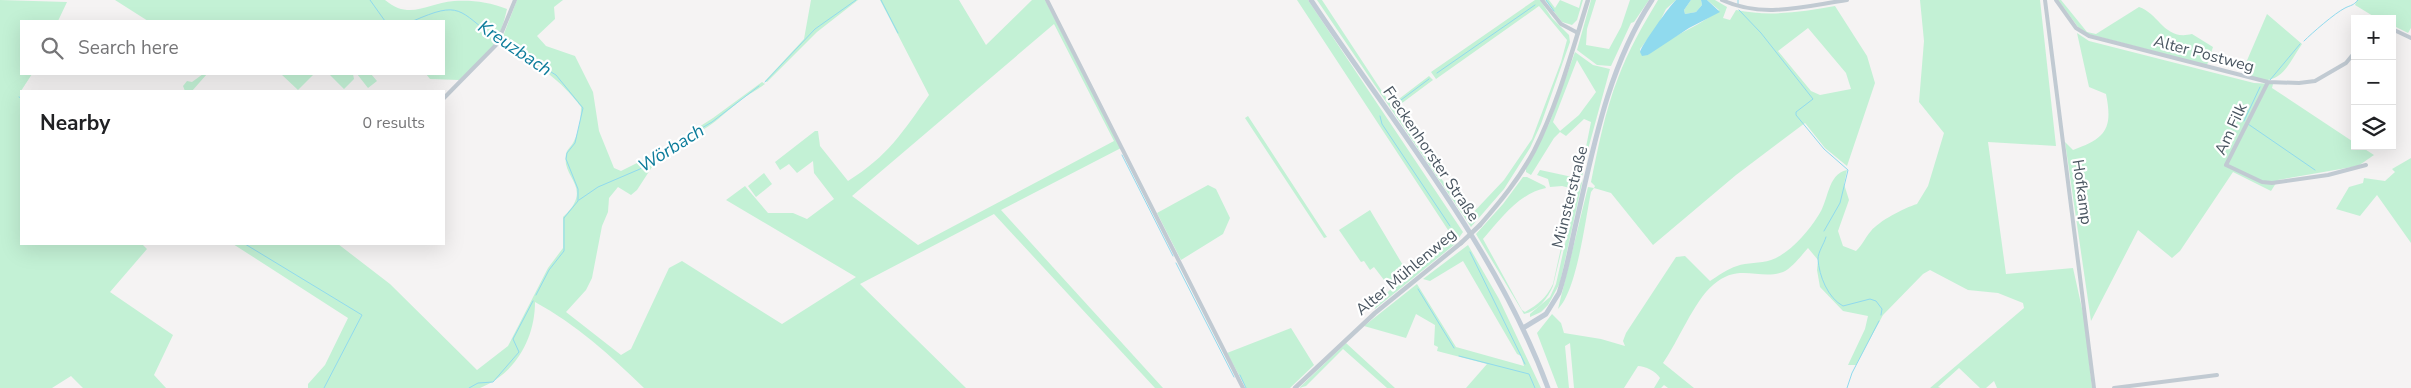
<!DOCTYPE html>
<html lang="en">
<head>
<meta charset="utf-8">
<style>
	:root { --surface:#fff; --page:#f6f6f6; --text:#202124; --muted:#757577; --line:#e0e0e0 }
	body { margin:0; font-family:"Nunito Sans",sans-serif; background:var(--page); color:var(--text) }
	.controls { position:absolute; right:15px; top:15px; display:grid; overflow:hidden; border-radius:0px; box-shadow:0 5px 20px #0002 }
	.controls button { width:45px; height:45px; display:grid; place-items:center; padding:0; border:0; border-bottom:1px solid var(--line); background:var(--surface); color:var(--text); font:25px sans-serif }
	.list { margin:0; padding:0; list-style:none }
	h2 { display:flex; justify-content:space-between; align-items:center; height:65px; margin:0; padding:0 20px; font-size:21px }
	h2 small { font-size:16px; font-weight:400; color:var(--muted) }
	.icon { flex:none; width:28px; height:28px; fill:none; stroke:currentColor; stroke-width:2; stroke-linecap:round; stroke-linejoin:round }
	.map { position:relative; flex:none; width:2411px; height:388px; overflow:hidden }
	.search { position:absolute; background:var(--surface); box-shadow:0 5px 20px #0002; left:20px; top:20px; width:425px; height:55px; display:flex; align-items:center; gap:12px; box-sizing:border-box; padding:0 18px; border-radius:0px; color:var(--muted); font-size:19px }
	.panel { position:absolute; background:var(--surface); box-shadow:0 5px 20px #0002; left:20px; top:90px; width:425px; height:155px; border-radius:0px }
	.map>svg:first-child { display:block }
</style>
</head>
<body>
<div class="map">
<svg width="2411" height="388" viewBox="0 0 2411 388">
	<rect width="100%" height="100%" fill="#f5f3f3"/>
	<path fill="#c3f1d5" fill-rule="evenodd" d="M0 0 67 2 58 21H21V74H32L21 91V244H142L147 249 110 292 173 335 154 375 166 388H83L71 376 52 388H0Z
		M115 0H385C410 21 427 3 454 1 473 0 489 2 507 9 498 49 488 53 459 80L430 79 426 74H444V21H148Z
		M517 0H563L554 7 555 19 537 36 546 46 575 56 593 92 599 131 614 168 621 171 663 150 637 190 631 195 618 187 609 198 608 212 602 226 592 278 586 290 566 312 621 355 631 349 669 268 682 261 782 324 856 277 726 200 745 186 768 213H793L807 219 834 199 814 173 813 161 797 173 789 164 780 170 775 162 815 131H818L820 146 848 181C888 156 902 133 929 95L880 0H959L986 45 1032 0H1045L1121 148 1001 210 1163 388H1155L994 214 860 284 966 388H644C611 356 576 324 535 302 535 339 515 374 480 388H308V384L325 365 348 318 233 244H338L390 284 477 370 508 346 548 268 563 248V217C595 187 561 179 566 154 567 149 572 146 574 141 579 132 581 117 581 107 559 77 532 61 500 44ZM1054 24 1114 141 918 245 852 196Z
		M811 0H858L817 32 767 82 765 81 804 39Z
		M1297 0H1308L1463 232 1454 245 1375 309 1373 306 1391 289 1374 267 1370 270 1364 261 1361 262 1339 230 1370 210 1407 272 1450 233Z
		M1317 0H1322L1391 105 1429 76 1433 80 1394 109 1468 218 1504 180 1532 139 1561 62 1567 40 1539 6 1436 79 1431 72 1535 0H1540L1552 18 1569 35 1570 42 1541 124 1530 148 1504 189 1471 227Z
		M1545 0H1549L1555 8 1560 0 1579 8 1581 0H1583L1577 20 1572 25 1562 22Z
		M1591 0H1596L1587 29 1586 45 1609 49 1621 27 1630 0H1649L1634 22 1631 23 1611 66 1597 65 1577 50Z
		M1658 0H1676L1666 9 1657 27 1640 49V52L1648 55C1669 36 1699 27 1719 10L1707 0H1715L1727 7 1723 18 1730 20 1736 10C1770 17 1801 12 1835 6L1867 56 1875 83 1847 166 1825 148 1805 123 1736 175 1653 245 1611 193 1594 188 1591 192C1585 221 1577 290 1558 309L1588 187 1594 188 1595 186 1591 182C1598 148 1605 111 1618 78 1628 51 1643 25 1658 0ZM1808 28 1846 73 1851 89 1820 95 1811 91 1778 51Z
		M1691 0H1701L1702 5 1696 12 1685 14 1684 10Z
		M1920 0H2040L2056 146 1988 142 2006 274 2073 268 2085 322 2092 388H1997L1994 381 1986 388H1980L1959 368 1938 387 1941 388H1930L2024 308 2023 303 1998 293 1968 290 1930 270 1923 274 1883 315 1856 365H1848L1865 329 1868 316 1843 311 1820 287 1817 270 1818 260 1808 248C1801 256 1792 268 1783 272 1759 281 1739 262 1713 285 1694 301 1678 342 1663 363L1694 388H1668L1664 385 1661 388H1654L1660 378C1656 371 1645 366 1638 366L1624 388H1574L1570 343 1565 346 1569 388H1558L1537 333 1552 314 1561 323 1564 333 1601 339 1625 346 1623 341 1626 333 1676 257 1685 256 1710 281C1718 276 1727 269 1737 266 1747 262 1760 264 1771 260 1789 254 1808 232 1818 216 1829 201 1827 174 1847 170L1844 184 1849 200 1838 231 1843 246 1856 251C1863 244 1865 238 1871 231 1879 221 1904 208 1917 204L1928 186 1944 133 1919 102 1924 41Z
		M2058 0H2061L2087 32 2096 34 2139 7C2160 14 2164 41 2192 34L2213 47 2207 65 2088 34 2078 27Z
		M2357 0H2411V28L2408 33 2392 25V19H2378L2355 5Z
		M2267 14 2302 44C2290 61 2283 83 2260 80 2254 79 2246 76 2242 72Z
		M2077 33 2089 41 2254 83 2273 84 2272 88 2355 143V146H2360L2374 155 2358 166 2278 180 2271 191 2233 172 2180 251 2172 258 2138 230 2091 321 2065 142 2073 150C2106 138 2113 129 2106 94L2089 87Z
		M1575 52 1593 65 1610 69 1587 153 1585 152 1591 122 1584 119 1566 136 1560 132 1554 138 1531 175 1526 172V168L1549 124ZM1577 60 1596 92 1579 115 1560 131 1553 122Z
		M203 74H207L192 91H185L183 86 187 81 192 82Z
		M281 74H314L298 90Z
		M329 74H353L354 79 344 89Z
		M357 74H371L377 81 368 88Z
		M762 82 765 84C757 90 749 94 742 99 717 119 709 131 677 141L713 118Z
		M1248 116 1327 237 1324 238 1245 118Z
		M1584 155 1587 156 1582 177 1576 190 1553 286C1548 298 1538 311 1524 314L1476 234 1503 204 1523 177H1527L1545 186 1546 188C1519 193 1500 220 1483 239L1522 310 1525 312C1539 304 1546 298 1553 284L1574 189 1562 186 1550 187 1548 179 1537 175 1540 170 1577 178Z
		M2411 158V243L2377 195 2360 216 2336 209 2349 187 2363 183 2364 178 2385 181 2395 172 2392 169Z
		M764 173 772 184 756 197 748 186Z
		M1583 179 1560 283 1548 305 1541 312 1530 317V314L1550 297 1556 284 1576 195Z
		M1208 185 1216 189 1230 218 1223 234 1181 260 1157 213Z
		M1468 245 1499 299 1541 388H1466L1487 364 1437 351 1438 347 1434 345 1435 325 1416 314 1406 338 1364 326 1417 284 1456 347 1524 366 1521 356 1517 354 1463 261 1430 281 1423 279Z
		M1291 328 1314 365 1290 388H1246L1227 353Z
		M1346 343 1395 388H1387L1343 349 1306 386 1299 388Z"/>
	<path fill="#90daee" d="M1676 0H1691L1684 10 1685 14 1696 12 1702 5 1701 0H1707L1720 12 1689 28 1648 55 1642 56 1640 52C1641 46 1671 4 1676 0Z"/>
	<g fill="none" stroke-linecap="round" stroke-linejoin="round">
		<path stroke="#90daee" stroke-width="1" d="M370 0 385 21
			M881 0 898 33
			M1546 0 1554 11
			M1738 4V0
			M1739 10 1761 33 1813 99 1796 112V115L1824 149 1848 170 1840 203 1824 231
			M413 21C461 0 458 10 496 39
			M500 41 556 75 583 108 575 143 567 153 566 159 578 189V201L564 218V251L549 270 536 295
			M2304 41C2312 33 2335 13 2345 8 2351 5 2353 6 2358 0
			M1437 73 1535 5
			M2270 80 2300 44
			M765 82 815 29 856 0
			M19 97 21 98
			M1397 103 1429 79
			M1380 116 1382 124 1450 226
			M2244 121 2260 87
			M2248 124 2315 170
			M1122 155 1173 256
			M579 200 598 187 640 169 658 154 712 122 759 86
			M1826 237C1824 244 1818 252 1818 259 1819 276 1828 298 1843 306L1870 299 1876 301 1882 309 1881 315
			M245 244 362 315 324 388
			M1470 252 1525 364
			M1176 263 1234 377
			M1404 277 1451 232
			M1418 289 1454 348
			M1459 356 1529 374 1535 388
			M1240 375 1246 388
			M469 388 478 383 493 382 519 352 513 339 533 301
			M1847 388 1852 373 1879 321"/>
		<path stroke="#c1cad2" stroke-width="4" d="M1047 0 1243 388
			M1542 0 1561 24 1578 33
			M1722 0C1763 19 1805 6 1847 0
			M2045 0 2094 388
			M2056 0 2076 28 2089 36 2268 82 2299 83 2315 81 2346 63 2355 52
			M2392 29 2411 38
			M2268 82 2226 165 2262 182 2272 183 2328 175 2366 165
			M444 98 497 44 515 0
			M2114 388 2217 375"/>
		<path stroke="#c1cad2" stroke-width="4.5" d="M1480 225C1500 202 1519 179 1534 151 1558 104 1572 51 1588 0
			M1295 388 1375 313 1461 243"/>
		<path stroke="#c1cbd6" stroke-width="5" d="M1311 0C1394 125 1496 247 1548 388
			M1523 328 1546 314 1559 293C1567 269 1571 244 1577 219 1594 144 1609 65 1652 0"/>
		<path stroke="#c1cad2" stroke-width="4.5" d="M1461 243 1480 225"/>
	</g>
	<g text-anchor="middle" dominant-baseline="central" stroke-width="4.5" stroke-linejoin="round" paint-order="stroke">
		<g font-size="16" fill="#4a5661" stroke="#fff">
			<text transform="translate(2204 54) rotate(15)">Alter Postweg</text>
			<text transform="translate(2231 129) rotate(-65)">Am Filk</text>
			<text transform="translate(1431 154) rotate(56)">Freckenhorster Straße</text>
			<text transform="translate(2082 192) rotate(82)">Hofkamp</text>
			<text transform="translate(1570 197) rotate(-76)">Münsterstraße</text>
			<text transform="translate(1406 272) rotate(-40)">Alter Mühlenweg</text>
		</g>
		<g font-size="18" font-style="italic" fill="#0c7c9b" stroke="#fff">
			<text transform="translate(515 48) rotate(34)">Kreuzbach</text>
			<text transform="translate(671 148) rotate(-32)">Wörbach</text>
		</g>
	</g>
</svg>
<div class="controls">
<button>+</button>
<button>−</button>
<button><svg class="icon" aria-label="layers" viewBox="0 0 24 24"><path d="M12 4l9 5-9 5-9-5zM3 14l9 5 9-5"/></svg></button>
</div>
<div class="search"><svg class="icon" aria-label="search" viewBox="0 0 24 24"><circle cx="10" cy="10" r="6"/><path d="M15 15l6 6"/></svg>Search here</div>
<section class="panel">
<h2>Nearby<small>0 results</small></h2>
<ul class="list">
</ul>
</section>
</div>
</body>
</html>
